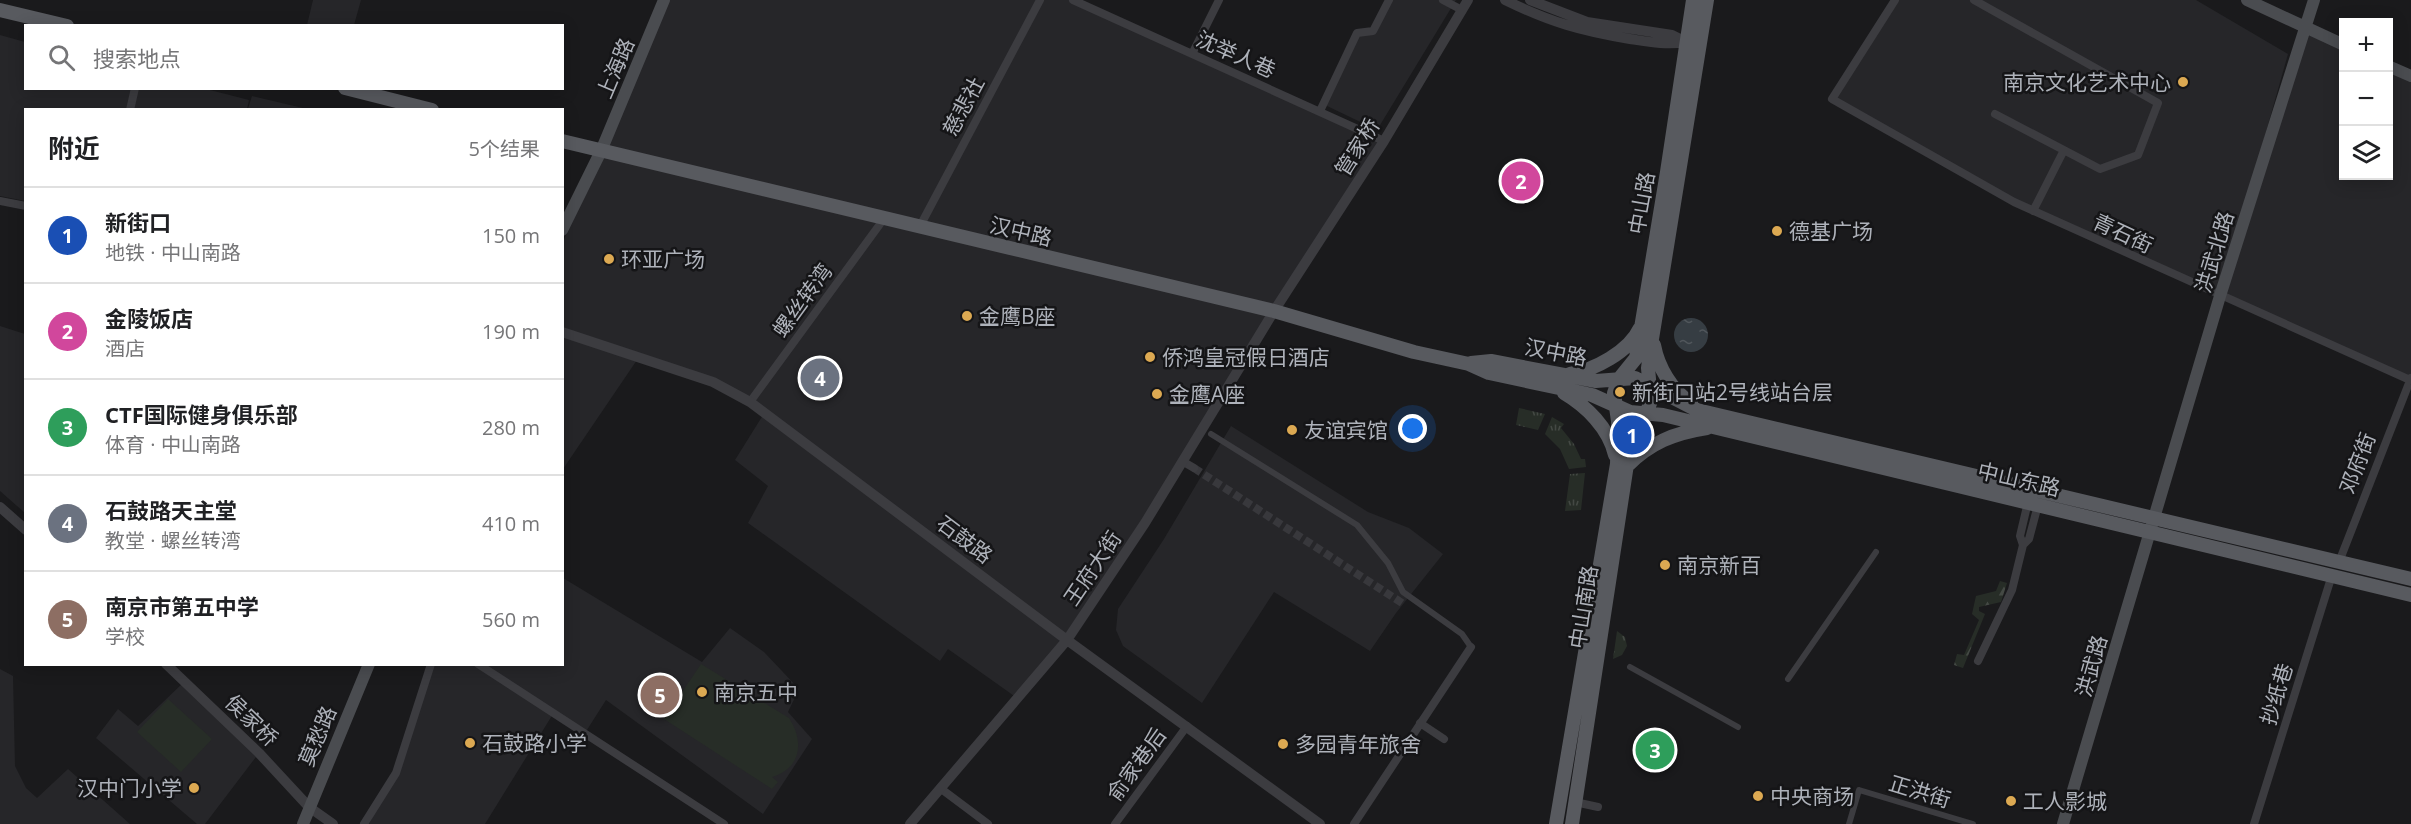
<!DOCTYPE html>
<html lang="zh">
<head>
<meta charset="utf-8">
<style>
	:root { --surface:#fff; --page:#f2f2f2; --text:#202124; --muted:#757577; --line:#e0e0e0; --accent:#0b8043 }
	body { margin:0; font-family:"Open Sans","Noto Sans SC",sans-serif; background:var(--page); color:var(--text) }
	.controls { position:absolute; right:18px; top:18px; display:grid; overflow:hidden; border-radius:0px; box-shadow:0 3px 15px #0003 }
	.controls button { width:54px; height:54px; display:grid; place-items:center; padding:0; border:0; border-bottom:2px solid var(--line); background:var(--surface); color:var(--text); font:30px sans-serif }
	.you { position:absolute; left:1413px; top:429px; width:21px; height:21px; margin:-15px; border:4px solid #fff; border-radius:50%; background:#1a73e8; box-shadow:0 0 0 9px #1a73e833 }
	.badge { display:grid; place-items:center; width:39px; height:39px; border-radius:50%; background:var(--accent); color:#fff; font-size:20px; font-weight:700 }
	.pin { position:absolute; translate:-50% -50%; border:3px solid #fff; box-shadow:0 2px 6px #0006 }
	.list { margin:0; padding:0; list-style:none }
	h2 { display:flex; justify-content:space-between; align-items:center; height:78px; margin:0; padding:0 24px; font-size:26px }
	h2 small { font-size:20px; font-weight:400; color:var(--muted) }
	.list li { display:grid; grid-template-columns:39px 1fr auto; gap:18px; align-items:center; box-sizing:border-box; height:96px; padding:0 24px; border-top:2px solid var(--line) }
	.list b { display:block; font-size:22px; white-space:nowrap }
	.list p { margin:0; font-size:20px; white-space:nowrap; color:var(--muted) }
	.list em { font-size:20px; font-style:normal; color:var(--muted) }
	.icon { flex:none; width:33px; height:33px; fill:none; stroke:currentColor; stroke-width:2; stroke-linecap:round; stroke-linejoin:round }
	.map { position:relative; flex:none; width:2411px; height:824px; overflow:hidden }
	.search { position:absolute; background:var(--surface); box-shadow:0 3px 15px #0003; left:24px; top:24px; width:540px; height:66px; display:flex; align-items:center; gap:15px; box-sizing:border-box; padding:0 21px; border-radius:0px; color:var(--muted); font-size:22px }
	.panel { position:absolute; background:var(--surface); box-shadow:0 3px 15px #0003; left:24px; top:108px; width:540px; height:558px; border-radius:0px }
	.map>svg:first-child { display:block }
</style>
</head>
<body>
<div class="map">
<svg width="2411" height="824" viewBox="0 0 2411 824">
	<defs>
		<pattern id="grass-tufts" width="24" height="20" patternUnits="userSpaceOnUse" patternTransform="scale(1.5)"><rect width="24" height="20" fill="#272d27"/><path d="M3 7l-1-3M5 7V3M7 7l1-3M15 17l-1-3M17 17v-4M19 17l1-3" fill="none" stroke="#444944"/></pattern>
		<pattern id="forest-firs" width="22" height="20" patternUnits="userSpaceOnUse" patternTransform="scale(1.5)"><rect width="22" height="20" fill="#272d27"/><path d="M5 1l3.5 6h-7zM16 11l3.5 6h-7z" fill="#444944"/></pattern>
		<pattern id="water-ripples" width="26" height="14" patternUnits="userSpaceOnUse" patternTransform="scale(1.5)"><rect width="26" height="14" fill="#363d43"/><path d="M2 4q2-2 4 0t4 0M15 11q2-2 4 0t4 0" fill="none" stroke="#51575c"/></pattern>
	</defs>
	<rect width="100%" height="100%" fill="#1a1a1c"/>
	<path fill="#262629" d="M313 0H361L354 25H307Z
		M659 0H1073L1384 141 1067 640 1017 698 948 649 940 661 748 523 768 486 735 460 765 412 750 402 639 357 563 469V242Z
		M1389 0H1456L1377 130 1323 104 1357 33 1373 31Z
		M1895 0H2196L2288 54 2227 270 2305 27 2343 45 2344 176H2388L2389 66 2411 76V378L2014 202 1832 99Z
		M0 35 25 42 26 88 206 89 249 100 247 109 26 110 25 201 0 196Z
		M252 96 307 109H248Z
		M0 326 25 334V513L0 491Z
		M1231 426 1368 512 1409 528 1443 554 1396 613 1370 651 1274 592 1202 703 1123 646 1116 630 1118 609 1164 539Z
		M563 578 702 662 730 628 764 652 799 689 788 712 812 739 763 814 606 700 585 733 553 714 485 824H369L388 786 431 665 562 664Z
		M0 669 13 676 15 766 26 788 37 798 68 769 130 824H0Z
		M184 682 259 753 205 824H197L96 738 118 709 138 726Z"/>
	<path fill="url(#grass-tufts)" d="M1519 408 1545 414 1538 430 1516 425Z
		M1552 417 1564 424 1561 428 1574 444 1581 459H1585L1586 467 1569 469 1560 449 1545 434Z
		M1585 473 1581 510 1565 511 1570 474Z
		M1617 631 1625 637 1627 646 1622 655 1613 659Z"/>
	<path fill="url(#forest-firs)" d="M2000 581 2007 583 2001 602 1979 607V611L1985 614 1963 668 1954 665 1957 654 1964 655 1979 620 1972 614 1976 596 1996 591Z"/>
	<path fill="#272d27" d="M701 664 789 718C804 741 802 768 772 777L778 782 772 789 664 719Z
		M168 699 212 739 181 772 137 732Z"/>
	<path fill="url(#water-ripples)" d="M1674 335a17 17 0 1 1 34 0a17 17 0 1 1-34 0Z"/>
	<g fill="none" stroke-linecap="round" stroke-linejoin="round">
		<path stroke="#38383c" stroke-width="8" stroke-dasharray="8 4" stroke-linecap="butt" d="M1194 468 1402 603"/>
		<path stroke="#3c3c40" stroke-width="6" d="M1211 434 1357 525 1388 563 1403 592 1462 634 1471 647
			M1630 667 1738 727
			M1788 679 1876 552
			M1849 824 1859 790 1973 824"/>
		<path stroke="#3c3c40" stroke-width="8" d="M1073 0 1384 141
			M1443 0 1462 10
			M1895 0 1832 99 2014 202 2410 380
			M1974 0 2158 103 2138 155 2100 169 1995 114
			M1192 54 1219 0
			M130 110 135 88
			M1320 111 1357 33 1373 31 1389 0
			M0 201 26 206
			M2033 211 2063 152
			M919 228 1040 0
			M750 402 883 220
			M1182 461 1194 468
			M2023 545 2020 536 2028 502
			M2339 562 2411 378
			M1978 661 2012 590 2023 545 2029 539 2038 505
			M478 664 724 824
			M1420 723 1444 739
			M940 788 988 824
			M1575 802 1598 807
			M364 824 396 773 431 664
			M1115 824 1187 726
			M1354 824 1471 647
			M2254 824 2332 575"/>
		<path stroke="#3c3c40" stroke-width="10" d="M1505 0C1550 22 1581 31 1630 39 1650 42 1667 45 1686 42
			M1530 0 1587 22 1672 35 1686 42
			M562 332 713 382 750 402 1067 640 1320 824
			M0 507 26 530
			M166 664 259 753 309 807 333 824
			M910 824 1067 640 1145 523 1274 311 1384 141 1468 0"/>
		<path stroke="#4a4c50" stroke-width="12" d="M2247 0 2344 45
			M2388 66 2411 76
			M562 230 601 151 664 0
			M303 824 369 664
			M2063 824 2220 296 2314 0"/>
		<path stroke="#585a5f" stroke-width="14" d="M0 10 67 26
			M345 88 432 110
			M562 141 1274 311 1414 352 1469 364 1489 373 1592 395 1630 412 1663 415 2411 595
			M1654 345C1658 367 1672 391 1691 403
			M1471 363 1491 361 1596 381 1635 378 1697 410 2411 579
			M1570 374C1594 370 1629 352 1640 328
			M1564 393C1586 406 1609 428 1615 455
			M1627 466C1650 443 1674 433 1707 428
			M1556 824 1617 464 1618 421 1614 393 1619 379 1636 358 1667 172 1693 0
			M1572 824 1628 458 1651 401 1648 368 1652 339 1707 0"/>
	</g>
	<g fill="#dca952" stroke="#151517" stroke-width="2">
		<circle cx="2183" cy="82" r="6"/>
		<circle cx="1777" cy="231" r="6"/>
		<circle cx="609" cy="259" r="6"/>
		<circle cx="967" cy="316" r="6"/>
		<circle cx="1150" cy="357" r="6"/>
		<circle cx="1620" cy="392" r="6"/>
		<circle cx="1157" cy="394" r="6"/>
		<circle cx="1292" cy="430" r="6"/>
		<circle cx="1665" cy="565" r="6"/>
		<circle cx="702" cy="692" r="6"/>
		<circle cx="470" cy="743" r="6"/>
		<circle cx="1283" cy="744" r="6"/>
		<circle cx="194" cy="788" r="6"/>
		<circle cx="1758" cy="796" r="6"/>
		<circle cx="2011" cy="801" r="6"/>
	</g>
	<g text-anchor="middle" dominant-baseline="central" stroke-width="5" stroke-linejoin="round" paint-order="stroke">
		<g font-size="21" fill="#aeb2ba" stroke="#151517">
			<text transform="translate(1236 54) rotate(24)">沈举人巷</text>
			<text transform="translate(615 68) rotate(-67)">上海路</text>
			<text transform="translate(963 106) rotate(-62)">慈悲社</text>
			<text transform="translate(1357 147) rotate(-58)">管家桥</text>
			<text transform="translate(1641 203) rotate(-80)">中山路</text>
			<text transform="translate(1021 231) rotate(13)">汉中路</text>
			<text transform="translate(2123 233) rotate(25)">青石街</text>
			<text transform="translate(2214 252) rotate(-73)">洪武北路</text>
			<text transform="translate(802 300) rotate(-54)">螺丝转湾</text>
			<text transform="translate(1556 352) rotate(11)">汉中路</text>
			<text transform="translate(2357 463) rotate(-69)">邓府街</text>
			<text transform="translate(2019 479) rotate(13)">中山东路</text>
			<text transform="translate(965 539) rotate(37)">石鼓路</text>
			<text transform="translate(1092 568) rotate(-56)">王府大街</text>
			<text transform="translate(1583 607) rotate(-81)">中山南路</text>
			<text transform="translate(2091 666) rotate(-74)">洪武路</text>
			<text transform="translate(2276 694) rotate(-73)">抄纸巷</text>
			<text transform="translate(252 720) rotate(44)">侯家桥</text>
			<text transform="translate(317 736) rotate(-67)">莫愁路</text>
			<text transform="translate(1136 764) rotate(-54)">俞家巷后</text>
			<text transform="translate(1920 791) rotate(17)">正洪街</text>
		</g>
		<g font-size="21" fill="#aeb2ba" stroke="#151517" text-anchor="start">
			<text x="2171" y="82" text-anchor="end">南京文化艺术中心</text>
			<text x="1789" y="231">德基广场</text>
			<text x="621" y="259">环亚广场</text>
			<text x="979" y="316">金鹰B座</text>
			<text x="1162" y="357">侨鸿皇冠假日酒店</text>
			<text x="1632" y="392">新街口站2号线站台层</text>
			<text x="1169" y="394">金鹰A座</text>
			<text x="1304" y="430">友谊宾馆</text>
			<text x="1677" y="565">南京新百</text>
			<text x="714" y="692">南京五中</text>
			<text x="482" y="743">石鼓路小学</text>
			<text x="1295" y="744">多园青年旅舍</text>
			<text x="182" y="788" text-anchor="end">汉中门小学</text>
			<text x="1770" y="796">中央商场</text>
			<text x="2023" y="801">工人影城</text>
		</g>
	</g>
</svg>
<div class="controls">
<button>+</button>
<button>−</button>
<button><svg class="icon" aria-label="layers" viewBox="0 0 24 24"><path d="M12 4l9 5-9 5-9-5zM3 14l9 5 9-5"/></svg></button>
</div>
<div class="you"></div>
<div class="pin badge" style="left:1632px;top:435px;background:#1a4fb4">1</div>
<div class="pin badge" style="left:1521px;top:181px;background:#d1479c">2</div>
<div class="pin badge" style="left:1655px;top:750px;background:#2e9e5b">3</div>
<div class="pin badge" style="left:820px;top:378px;background:#6b7280">4</div>
<div class="pin badge" style="left:660px;top:695px;background:#8d6e63">5</div>
<div class="search"><svg class="icon" aria-label="search" viewBox="0 0 24 24"><circle cx="10" cy="10" r="6"/><path d="M15 15l6 6"/></svg>搜索地点</div>
<section class="panel">
<h2>附近<small>5个结果</small></h2>
<ul class="list">
<li><span class="badge" style="background:#1a4fb4">1</span><div><b>新街口</b><p>地铁 · 中山南路</p></div><em>150 m</em></li>
<li><span class="badge" style="background:#d1479c">2</span><div><b>金陵饭店</b><p>酒店</p></div><em>190 m</em></li>
<li><span class="badge" style="background:#2e9e5b">3</span><div><b>CTF国际健身俱乐部</b><p>体育 · 中山南路</p></div><em>280 m</em></li>
<li><span class="badge" style="background:#6b7280">4</span><div><b>石鼓路天主堂</b><p>教堂 · 螺丝转湾</p></div><em>410 m</em></li>
<li><span class="badge" style="background:#8d6e63">5</span><div><b>南京市第五中学</b><p>学校</p></div><em>560 m</em></li>
</ul>
</section>
</div>
</body>
</html>
